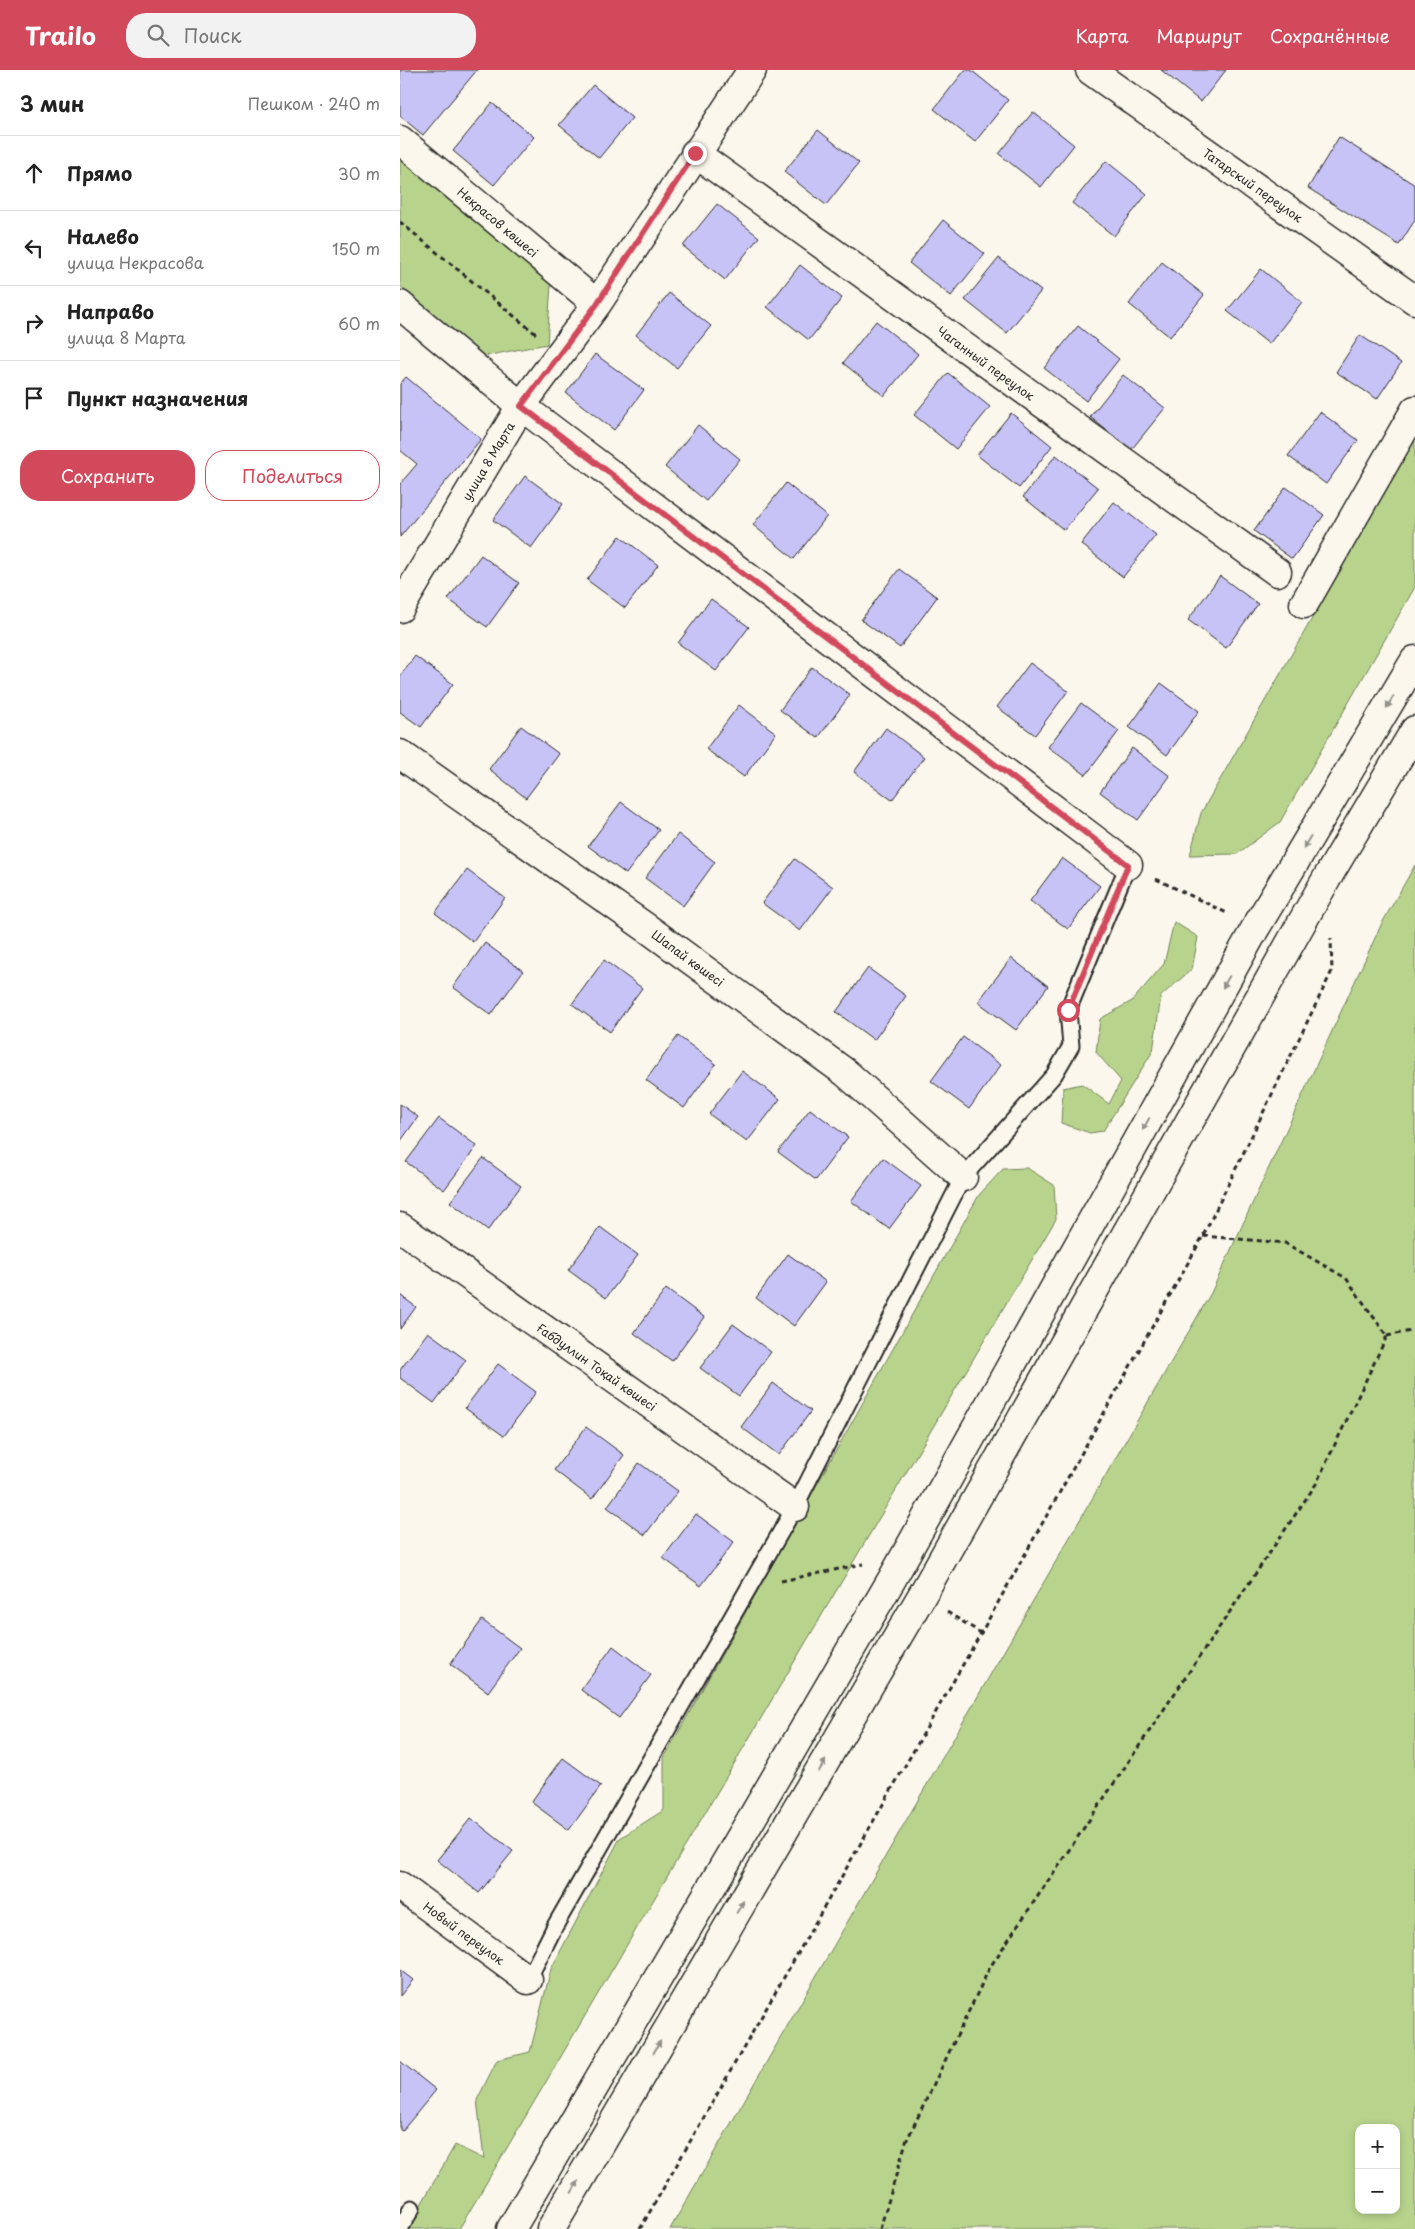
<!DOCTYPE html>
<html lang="ru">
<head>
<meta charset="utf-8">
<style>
	:root { --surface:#fff; --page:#f2f2f2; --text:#222; --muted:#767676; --line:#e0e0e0; --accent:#d1495b }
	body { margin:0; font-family:"Playpen Sans",sans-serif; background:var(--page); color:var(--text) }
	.controls { position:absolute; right:15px; bottom:15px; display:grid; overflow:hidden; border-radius:10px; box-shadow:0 2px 8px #0003 }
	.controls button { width:45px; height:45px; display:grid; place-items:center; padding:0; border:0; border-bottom:1px solid var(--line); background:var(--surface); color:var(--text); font:25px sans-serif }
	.stop { position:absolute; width:15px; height:15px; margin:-11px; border:4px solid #d1495b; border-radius:50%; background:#fff }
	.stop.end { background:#d1495b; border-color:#fff; box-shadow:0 1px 5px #0008 }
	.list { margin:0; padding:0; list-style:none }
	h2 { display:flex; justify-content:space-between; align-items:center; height:65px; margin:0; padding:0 20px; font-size:21px }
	h2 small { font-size:16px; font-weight:400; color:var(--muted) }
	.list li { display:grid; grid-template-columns:32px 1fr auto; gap:15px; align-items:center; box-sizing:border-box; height:75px; padding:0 20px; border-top:1px solid var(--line) }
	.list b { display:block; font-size:19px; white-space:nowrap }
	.list p { margin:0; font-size:16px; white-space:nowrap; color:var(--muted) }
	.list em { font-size:16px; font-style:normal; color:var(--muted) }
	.actions { display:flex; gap:10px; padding:15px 20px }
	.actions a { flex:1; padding:11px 0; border:1px solid var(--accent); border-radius:20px; text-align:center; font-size:18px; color:var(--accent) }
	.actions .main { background:var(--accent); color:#fff }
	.icon { flex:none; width:28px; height:28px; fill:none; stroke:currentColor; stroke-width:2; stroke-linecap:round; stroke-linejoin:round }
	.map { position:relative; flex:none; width:1015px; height:2159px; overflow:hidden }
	header { display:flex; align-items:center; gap:30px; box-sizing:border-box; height:70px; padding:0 25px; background:var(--accent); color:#fff }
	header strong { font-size:24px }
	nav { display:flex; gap:28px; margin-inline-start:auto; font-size:18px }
	.search { width:350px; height:45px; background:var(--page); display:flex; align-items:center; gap:12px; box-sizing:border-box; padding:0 18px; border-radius:20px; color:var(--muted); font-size:19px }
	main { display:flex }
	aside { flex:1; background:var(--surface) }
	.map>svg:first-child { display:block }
</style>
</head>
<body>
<header>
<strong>Trailo</strong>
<div class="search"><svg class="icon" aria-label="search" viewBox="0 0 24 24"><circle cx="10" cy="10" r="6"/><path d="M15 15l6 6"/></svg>Поиск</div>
<nav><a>Карта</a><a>Маршрут</a><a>Сохранённые</a></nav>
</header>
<main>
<aside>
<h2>3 мин<small>Пешком · 240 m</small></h2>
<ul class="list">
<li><svg class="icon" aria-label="ahead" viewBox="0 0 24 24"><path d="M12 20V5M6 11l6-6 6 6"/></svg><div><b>Прямо</b></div><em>30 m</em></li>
<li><svg class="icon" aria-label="left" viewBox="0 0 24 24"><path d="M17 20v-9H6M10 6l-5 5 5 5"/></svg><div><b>Налево</b><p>улица Некрасова</p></div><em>150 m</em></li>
<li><svg class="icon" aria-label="right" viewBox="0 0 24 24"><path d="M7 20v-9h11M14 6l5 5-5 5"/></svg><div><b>Направо</b><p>улица 8 Марта</p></div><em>60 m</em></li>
<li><svg class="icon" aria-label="arrive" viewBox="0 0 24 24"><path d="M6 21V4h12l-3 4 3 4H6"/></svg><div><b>Пункт назначения</b></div></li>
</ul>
<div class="actions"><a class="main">Сохранить</a><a>Поделиться</a></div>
</aside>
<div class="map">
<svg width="1015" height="2159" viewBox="0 0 1015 2159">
	<rect width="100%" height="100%" fill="#fbf7ec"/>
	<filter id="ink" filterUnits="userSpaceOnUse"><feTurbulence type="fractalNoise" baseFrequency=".02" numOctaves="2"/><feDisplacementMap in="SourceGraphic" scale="10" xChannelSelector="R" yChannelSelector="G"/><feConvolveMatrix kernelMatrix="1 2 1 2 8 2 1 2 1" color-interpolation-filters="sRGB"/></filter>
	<g filter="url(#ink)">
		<path fill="#b8d48c" stroke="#72805c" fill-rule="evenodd" d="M0 89 151 214 147 274 85 286 0 216Z
			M1015 368V517L880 752 837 784 790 785 801 743Z
			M1015 795V2159H270L811 1223 981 855ZM959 2058H996V2140H959Z
			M774 852 798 867 792 899 761 926 753 981 703 1061 690 1063 661 1053 663 1018 682 1014 709 1034 721 1011 696 982 700 949 732 931 764 894Z
			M627 1098 654 1115 656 1149 59 2159H7L55 2075 84 2089 77 2030 97 1990 130 1982 151 1899 220 1768 264 1740V1688L579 1125 603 1099Z"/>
		<path fill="#c8c3f6" stroke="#2b2b2b" d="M0 0H77L23 65 0 46Z
			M565 0H571L608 30 575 72 534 39Z
			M761 0H826L801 32Z
			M193 15 232 48 199 88 159 55Z
			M92 33 134 67 94 115 53 81Z
			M633 42 674 75 641 117 599 84Z
			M418 60 459 93 426 135 384 102Z
			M939 67 1015 115V150L999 175 908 118Z
			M706 91 747 124 714 166 672 133Z
			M317 134 359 167 325 210 283 176Z
			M543 150 585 184 551 226 509 193Z
			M599 188 641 221 607 263 565 230Z
			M762 192 804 225 770 267 729 234Z
			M400 195 442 228 409 270 367 237Z
			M861 199 902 232 869 274 827 241Z
			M269 223 311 256 277 298 236 265Z
			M476 251 518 284 484 326 443 293Z
			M678 256 719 289 686 331 644 298Z
			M960 265 1001 293 977 329 936 302Z
			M195 284 244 320 214 360 166 323Z
			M548 303 590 337 556 379 514 345Z
			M723 305 765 338 731 380 690 347Z
			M6 307 81 369 0 467V414L17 394 0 380V314Z
			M920 342 958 370 926 414 888 386Z
			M611 343 652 376 619 418 577 385Z
			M298 355 340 389 306 431 265 397Z
			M656 385 698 418 664 460 623 427Z
			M125 406 163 434 131 478 93 450Z
			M386 413 427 446 394 489 353 455Z
			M886 417 924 445 892 489 854 461Z
			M714 432 756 465 723 507 681 474Z
			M220 466 258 495 225 538 187 510Z
			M81 485 119 513 87 557 48 529Z
			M499 499 537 527 500 578 461 550Z
			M820 506 858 534 826 578 788 550Z
			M311 529 349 557 316 601 278 573Z
			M15 586 53 614 21 657 0 642V606Z
			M630 593 668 621 635 665 597 637Z
			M412 597 450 625 418 668 380 640Z
			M761 613 799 641 767 685 729 657Z
			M681 633 719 661 686 705 648 677Z
			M339 635 376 663 344 707 306 679Z
			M121 656 159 684 126 728 89 699Z
			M486 658 524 687 492 730 454 702Z
			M732 678 770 706 738 750 700 722Z
			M221 732 259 760 226 804 188 776Z
			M278 764 315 792 283 836 245 808Z
			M662 788 700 816 668 859 630 831Z
			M395 789 433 817 400 861 362 833Z
			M67 800 105 828 73 872 35 843Z
			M85 873 123 901 91 945 53 917Z
			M611 888 648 916 616 960 578 932Z
			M204 890 242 918 210 962 172 934Z
			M468 898 506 926 474 970 436 942Z
			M278 966 316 994 284 1038 246 1010Z
			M563 967 601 995 569 1039 531 1011Z
			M342 1001 380 1029 347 1072 309 1044Z
			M0 1034 18 1047 0 1072Z
			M410 1039 448 1067 416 1110 378 1082Z
			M39 1048 77 1076 44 1120 6 1092Z
			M83 1088 121 1116 88 1160 50 1132Z
			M483 1088 521 1116 489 1159 451 1131Z
			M200 1157 238 1185 206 1228 168 1200Z
			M388 1184 426 1212 394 1256 356 1228Z
			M266 1219 304 1247 272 1291 234 1263Z
			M0 1225 16 1237 0 1259Z
			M333 1254 371 1282 339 1326 300 1298Z
			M28 1262 66 1290 34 1333 0 1308V1300Z
			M98 1294 136 1322 104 1366 65 1338Z
			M373 1313 411 1341 379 1385 341 1357Z
			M186 1357 224 1385 192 1429 154 1400Z
			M239 1393 278 1421 245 1465 207 1437Z
			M296 1444 334 1472 301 1516 263 1488Z
			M82 1550 120 1578 88 1622 50 1594Z
			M213 1576 251 1605 219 1648 181 1620Z
			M163 1688 201 1716 169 1760 131 1732Z
			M71 1748 113 1781 79 1823 37 1790Z
			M0 1900 13 1910 0 1926Z
			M0 1991 36 2020 2 2061 0 2060Z"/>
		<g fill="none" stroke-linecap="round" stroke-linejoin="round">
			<defs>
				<path id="service" d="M128 1910 155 1856 395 1437 563 1107 654 1005 671 976 668 940 728 795
					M0 2159 12 2138"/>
				<path id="minor" d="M690 0 1015 230
					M0 70 197 234
					M295 83 877 502
					M0 235 121 336 728 795
					M904 534 1015 340
					M0 538 121 336 197 234 352 0
					M0 684 251 861 446 1003 563 1107
					M0 1157 395 1437
					M0 1816 128 1910"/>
				<path id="primary" d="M111 2159 492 1509 856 857 1015 590
					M151 2159 521 1527 927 808 1015 660"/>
			</defs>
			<use href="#service" stroke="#2b2b2b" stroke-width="19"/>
			<use href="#minor" stroke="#2b2b2b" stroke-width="31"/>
			<use href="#primary" stroke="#2b2b2b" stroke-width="31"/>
			<path stroke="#2b2b2b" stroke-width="3" stroke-dasharray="5 4" stroke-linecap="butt" d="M0 152 136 264
				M756 809 829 844
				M803 1166 885 1173 946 1208 987 1266
				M987 1266 1015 1260
				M381 1511 463 1494
				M547 1542 581 1563
				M240 2159 581 1563 803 1166 932 901 931 868
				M480 2159 506 2072 590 1897 916 1414 987 1266"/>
			<use href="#service" stroke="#fbf7ec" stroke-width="15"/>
			<use href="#minor" stroke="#fbf7ec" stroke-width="28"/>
			<use href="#primary" stroke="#fbf7ec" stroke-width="28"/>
		</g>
		<defs><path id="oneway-solid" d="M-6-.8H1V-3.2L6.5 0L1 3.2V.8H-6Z" transform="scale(1.25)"/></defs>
		<g fill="#93918c">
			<use href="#oneway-solid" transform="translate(990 632) rotate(121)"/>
			<use href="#oneway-solid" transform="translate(907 772) rotate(121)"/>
			<use href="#oneway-solid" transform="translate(826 912) rotate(119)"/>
			<use href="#oneway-solid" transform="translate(746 1054) rotate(119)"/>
			<use href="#oneway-solid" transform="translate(422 1696) rotate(-60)"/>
			<use href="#oneway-solid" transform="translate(340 1837) rotate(-60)"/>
			<use href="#oneway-solid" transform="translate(257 1977) rotate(-60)"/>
			<use href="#oneway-solid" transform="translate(175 2117) rotate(-60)"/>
		</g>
	</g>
	<g fill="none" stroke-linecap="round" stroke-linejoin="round" filter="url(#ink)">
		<path stroke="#d1495b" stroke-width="6" d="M295 83 197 234 121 336 728 795 668 940"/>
	</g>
	<g text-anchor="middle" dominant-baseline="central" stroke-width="4.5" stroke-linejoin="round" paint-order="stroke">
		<g font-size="12" fill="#2b2b2b" stroke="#fbf7ec">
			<text transform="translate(853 115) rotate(35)">Татарский переулок</text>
			<text transform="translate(98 152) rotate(40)">Некрасов көшесі</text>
			<text transform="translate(586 293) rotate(36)">Чаганный переулок</text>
			<text transform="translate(88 391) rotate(-59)">улица 8 Марта</text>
			<text transform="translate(288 888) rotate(36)">Шапай көшесі</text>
			<text transform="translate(197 1297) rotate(35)">Ғабдуллин Тоқай көшесі</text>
			<text transform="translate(64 1863) rotate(36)">Новый переулок</text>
		</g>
	</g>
</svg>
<div class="controls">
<button>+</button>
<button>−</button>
</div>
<div class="stop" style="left:668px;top:940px"></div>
<div class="stop end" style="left:295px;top:83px"></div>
</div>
</main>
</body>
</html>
